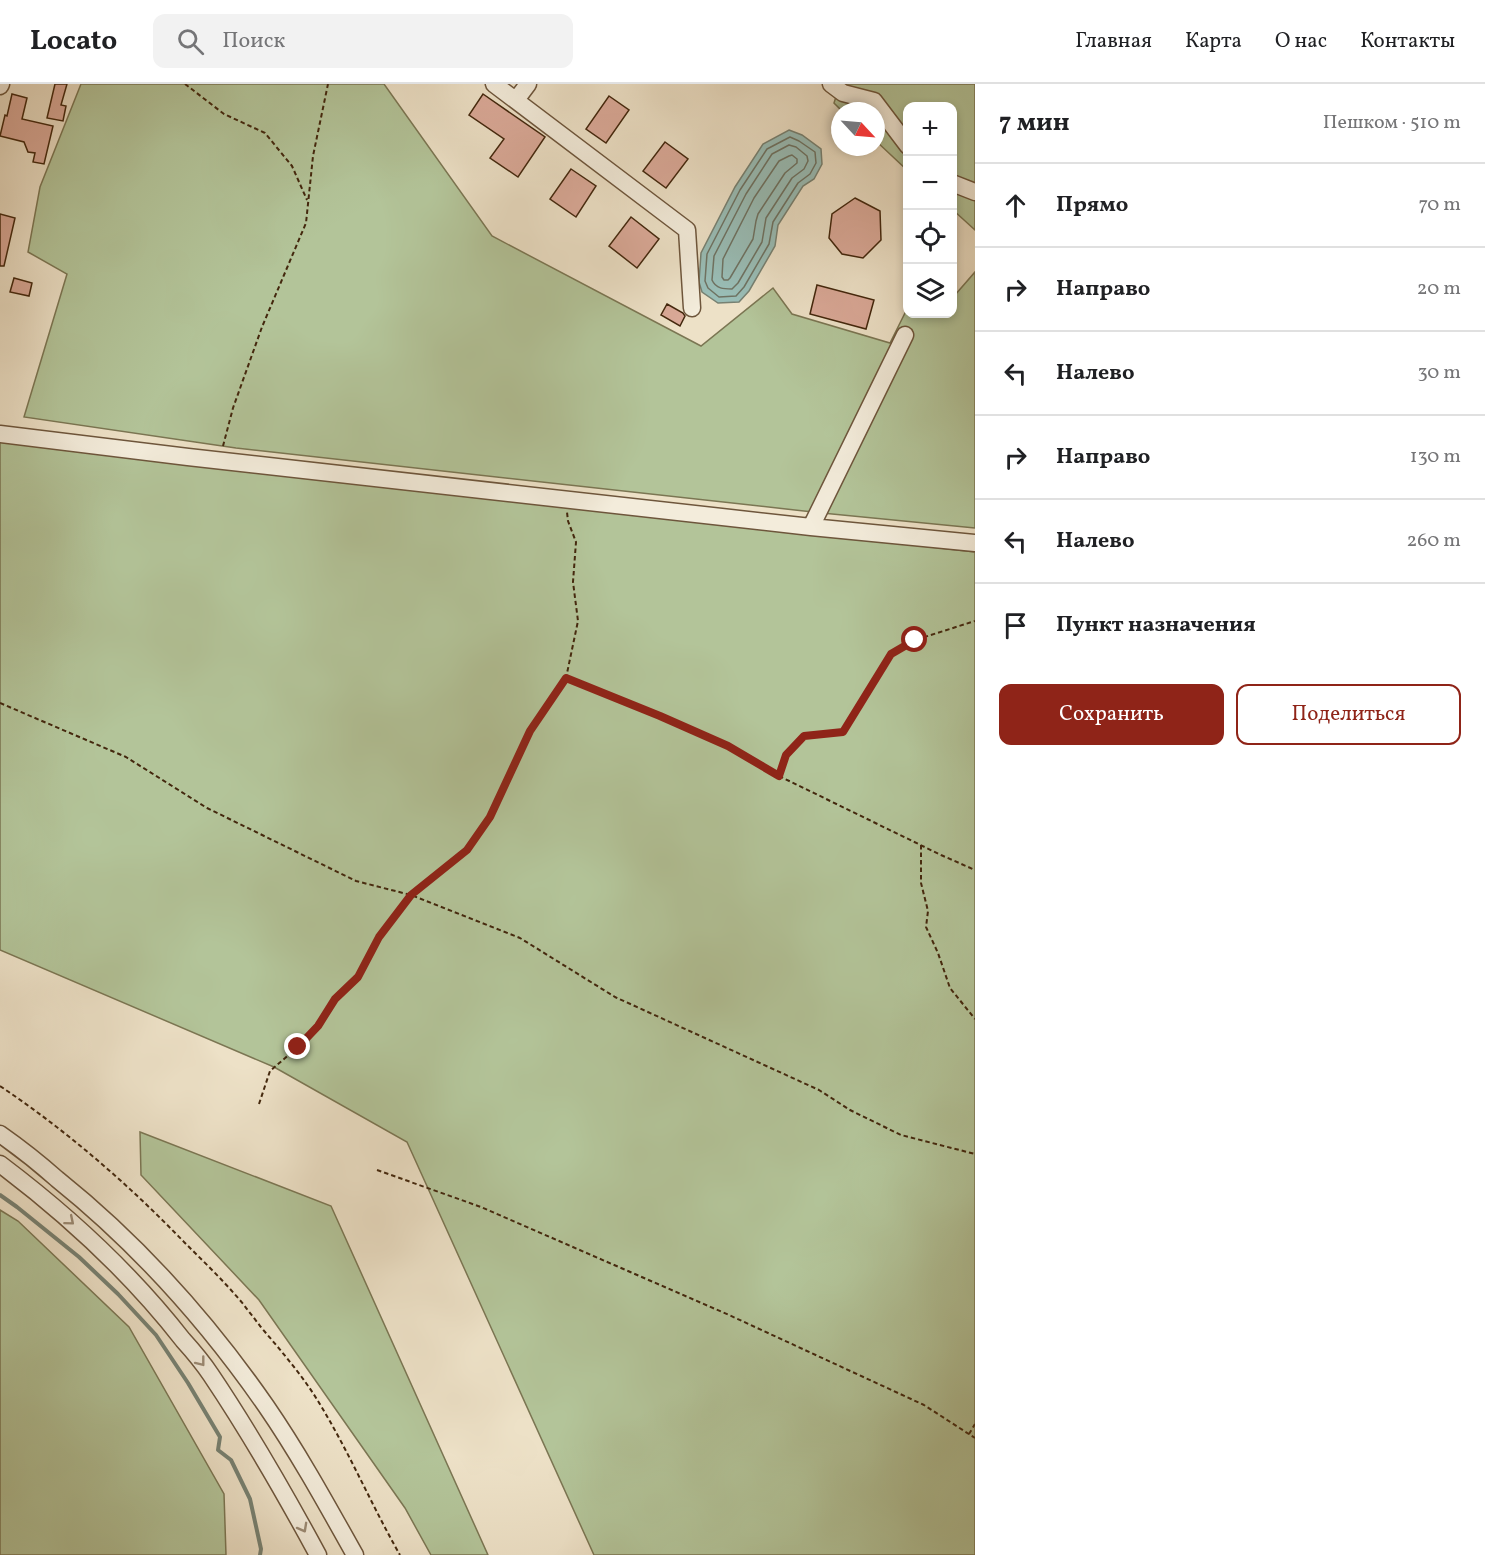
<!DOCTYPE html>
<html lang="ru">
<head>
<meta charset="utf-8">
<style>
	:root { --surface:#fff; --page:#f2f2f2; --text:#202124; --muted:#757577; --line:#e0e0e0; --accent:#8f2418 }
	body { margin:0; font-family:Vollkorn,serif; background:var(--page); color:var(--text) }
	.controls { position:absolute; right:18px; top:18px; display:grid; overflow:hidden; border-radius:12px; box-shadow:0 3px 9px #0003 }
	.controls button { width:54px; height:54px; display:grid; place-items:center; padding:0; border:0; border-bottom:2px solid var(--line); background:var(--surface); color:var(--text); font:30px sans-serif }
	.compass { position:absolute; left:831px; top:18px; width:54px; height:54px; border-radius:50%; background:var(--surface); box-shadow:0 3px 9px #0003; rotate:116deg }
	.stop { position:absolute; width:18px; height:18px; margin:-14px; border:4px solid #8f2418; border-radius:50%; background:#fff }
	.stop.end { background:#8f2418; border-color:#fff; box-shadow:0 2px 6px #0008 }
	.list { margin:0; padding:0; list-style:none }
	h2 { display:flex; justify-content:space-between; align-items:center; height:78px; margin:0; padding:0 24px; font-size:26px }
	h2 small { font-size:20px; font-weight:400; color:var(--muted) }
	.list li { display:grid; grid-template-columns:39px 1fr auto; gap:18px; align-items:center; box-sizing:border-box; height:84px; padding:0 24px; border-top:2px solid var(--line) }
	.list b { display:block; font-size:22px; white-space:nowrap }
	.list em { font-size:20px; font-style:normal; color:var(--muted) }
	.actions { display:flex; gap:12px; padding:18px 24px }
	.actions a { flex:1; padding:14px 0; border:2px solid var(--accent); border-radius:12px; text-align:center; font-size:21px; color:var(--accent) }
	.actions .main { background:var(--accent); color:#fff }
	.icon { flex:none; width:33px; height:33px; fill:none; stroke:currentColor; stroke-width:2; stroke-linecap:round; stroke-linejoin:round }
	.map { position:relative; flex:none; width:975px; height:1471px; overflow:hidden }
	header { display:flex; align-items:center; gap:36px; box-sizing:border-box; height:84px; padding:0 30px; background:var(--surface); border-bottom:2px solid var(--line) }
	header strong { font-size:28px }
	nav { display:flex; gap:33px; margin-inline-start:auto; font-size:21px }
	.search { width:420px; height:54px; background:var(--page); display:flex; align-items:center; gap:15px; box-sizing:border-box; padding:0 21px; border-radius:12px; color:var(--muted); font-size:22px }
	main { display:flex }
	aside { flex:1; background:var(--surface) }
	.map>svg:first-child { display:block }
</style>
</head>
<body>
<header>
<strong>Locato</strong>
<div class="search"><svg class="icon" aria-label="search" viewBox="0 0 24 24"><circle cx="10" cy="10" r="6"/><path d="M15 15l6 6"/></svg>Поиск</div>
<nav><a>Главная</a><a>Карта</a><a>О нас</a><a>Контакты</a></nav>
</header>
<main>
<div class="map">
<svg width="975" height="1471" viewBox="0 0 975 1471">
	<rect width="100%" height="100%" fill="#ede1c7"/>
	<filter id="stains"><feTurbulence type="fractalNoise" baseFrequency=".00333" numOctaves="4"/><feColorMatrix values="0 0 0 0 .2 0 0 0 0 .09 0 0 0 0 .02 0 0 0 .5 -.17"/></filter>
	<radialGradient id="worn" r=".72"><stop offset=".6" stop-color="#630" stop-opacity="0"/><stop offset="1" stop-color="#630" stop-opacity=".3"/></radialGradient>
	<path fill="#b3c499" stroke="#7b7653" stroke-width="1.5" d="M81 0H384L492 152 701 262 773 204 792 230 890 259 907 225 908 230H952L953 211H955L975 188V444L822 429 236 364 24 333 67 190 28 168 40 103Z
		M840 0H975V146L953 126 952 22H908L907 86 876 57V27H842L834 19Z
		M0 358 975 468V1471H594L407 1058 274 983 0 866Z
		M140 1048 331 1122 488 1471H431L405 1424 259 1216 141 1091Z
		M0 1126 18 1137 129 1243 224 1410 226 1471H0Z"/>
	<path fill="#99bdb6" stroke="#778172" stroke-width="1.5" d="M789 46 802 51 821 65 822 80 814 95 803 102 778 141 775 162 749 207 739 218 718 219 702 208 699 198 701 169 735 103 763 60Z"/>
	<g fill="none" stroke-linecap="round" stroke-linejoin="round">
		<path stroke="#6e7262" stroke-width="1.5" d="M790 53 799 57 815 68 816 79 810 90 798 99 773 138 769 160 744 203 736 212 719 213 708 204 705 197 707 170 740 106 767 65Z
			M789 61 796 63 807 72 808 77 804 85 792 94 766 134 762 158 738 199 732 205C724 205 716 205 712 196L714 172 746 110 772 70Z
			M789 72 792 71 797 75V79L785 89 758 130 756 137 753 155 730 194 728 196H724L722 193 723 175 754 114 779 77Z"/>
		<path stroke="#778172" stroke-width="4" d="M0 1111 17 1123 79 1173 118 1210 156 1251 188 1299 220 1353 218 1366 231 1376 250 1415 261 1465 260 1471"/>
	</g>
	<path fill="#daa998" stroke="#43270d" stroke-width="1.5" d="M55 0H67L61 21 66 22 63 37 47 34Z
		M12 10 27 14 22 35 53 42 44 80 33 78 35 69 28 68 24 58 0 52 5 31 7 32Z
		M483 10 545 53 518 93 490 74 504 55 469 31Z
		M609 12 629 26 606 59 586 45Z
		M665 58 688 75 666 104 643 87Z
		M571 85 596 102 576 133 550 115Z
		M855 114 880 127 881 156 863 174 842 170 829 154 832 130Z
		M0 130 15 134 4 182H0Z
		M631 133 659 155 637 184 609 162Z
		M14 194 32 199 29 212 10 208Z
		M817 201 874 216 866 245 810 230Z
		M667 220 683 229 685 232 680 242 661 231Z"/>
	<g fill="none" stroke-linecap="round" stroke-linejoin="round">
		<defs>
			<path id="minor" d="M494 0 687 146 692 224
				M831 0 843 9 874 17 908 62
				M0 2 1 0
				M516 16 528 0
				M952 99 975 108
				M0 350 188 373 811 443 975 459
				M811 443 905 251
				M0 1050C20 1064 39 1079 57 1095 138 1160 207 1237 266 1322 299 1370 327 1421 355 1471
				M0 1080C69 1132 130 1188 183 1256 193 1267 203 1279 211 1291 250 1349 285 1410 318 1471"/>
		</defs>
		<use href="#minor" stroke="#6e563c" stroke-width="19"/>
		<path stroke="#43270d" stroke-width="2" stroke-dasharray="4.5 3" stroke-linecap="butt" d="M185 0 224 30 265 49 292 82 307 116
			M223 362 233 324 262 243 306 139 313 72 328 0
			M567 594 660 632 728 662 779 692 786 671 804 652 843 648 891 570 915 556 975 537
			M0 619 126 673 207 724 356 797 411 811 520 854 615 913 819 1006 850 1026 901 1051 975 1070
			M779 692 941 771 975 786
			M921 761V799L928 827 926 843 938 869 950 904 975 935
			M0 1002C67 1047 128 1100 184 1158 204 1178 225 1198 244 1221 249 1228 255 1235 260 1242 282 1268 304 1293 321 1322 350 1370 372 1422 400 1471
			M259 1020 270 987 298 963 318 942 335 915 358 893 379 853 411 811 467 766 490 733 530 647 566 594 578 537 573 498 576 458 568 437 567 428
			M377 1086 481 1123 729 1231 924 1321 975 1354
			M969 1350 975 1340"/>
		<use href="#minor" stroke="#f3ecdb" stroke-width="16"/>
	</g>
	<defs><path id="oneway-chevron" d="M-2-3.5L2.5 0L-2 3.5" fill="none" stroke-width="1.6" stroke-linecap="round" stroke-linejoin="round" transform="scale(1.5)"/></defs>
	<g stroke="#9b8a74">
		<use href="#oneway-chevron" transform="translate(70 1137) rotate(40)"/>
		<use href="#oneway-chevron" transform="translate(201 1278) rotate(52)"/>
		<use href="#oneway-chevron" transform="translate(303 1444) rotate(61)"/>
	</g>
	<g fill="none" stroke-linecap="round" stroke-linejoin="round">
		<path stroke="#8f2418" stroke-width="8" d="M298 963 318 942 335 915 358 893 379 853 411 811 467 766 490 733 530 647 566 594 660 632 728 662 779 692 786 671 804 652 843 648 891 570 915 556"/>
	</g>
	<rect width="100%" height="100%" filter="url(#stains)"/>
	<rect width="100%" height="100%" fill="url(#worn)"/>
</svg>
<div class="controls">
<button>+</button>
<button>−</button>
<button><svg class="icon" aria-label="locate" viewBox="0 0 24 24"><circle cx="12" cy="12" r="6"/><path d="M12 2v4M12 18v4M2 12h4M18 12h4"/></svg></button>
<button><svg class="icon" aria-label="layers" viewBox="0 0 24 24"><path d="M12 4l9 5-9 5-9-5zM3 14l9 5 9-5"/></svg></button>
</div>
<svg class="compass" viewBox="-18 -18 36 36"><path d="M0-13l5 13h-10z" fill="#e53935"/><path d="M0 13l5-13h-10z" fill="#757577"/></svg>
<div class="stop" style="left:915px;top:556px"></div>
<div class="stop end" style="left:298px;top:963px"></div>
</div>
<aside>
<h2>7 мин<small>Пешком · 510 m</small></h2>
<ul class="list">
<li><svg class="icon" aria-label="ahead" viewBox="0 0 24 24"><path d="M12 20V5M6 11l6-6 6 6"/></svg><div><b>Прямо</b></div><em>70 m</em></li>
<li><svg class="icon" aria-label="right" viewBox="0 0 24 24"><path d="M7 20v-9h11M14 6l5 5-5 5"/></svg><div><b>Направо</b></div><em>20 m</em></li>
<li><svg class="icon" aria-label="left" viewBox="0 0 24 24"><path d="M17 20v-9H6M10 6l-5 5 5 5"/></svg><div><b>Налево</b></div><em>30 m</em></li>
<li><svg class="icon" aria-label="right" viewBox="0 0 24 24"><path d="M7 20v-9h11M14 6l5 5-5 5"/></svg><div><b>Направо</b></div><em>130 m</em></li>
<li><svg class="icon" aria-label="left" viewBox="0 0 24 24"><path d="M17 20v-9H6M10 6l-5 5 5 5"/></svg><div><b>Налево</b></div><em>260 m</em></li>
<li><svg class="icon" aria-label="arrive" viewBox="0 0 24 24"><path d="M6 21V4h12l-3 4 3 4H6"/></svg><div><b>Пункт назначения</b></div></li>
</ul>
<div class="actions"><a class="main">Сохранить</a><a>Поделиться</a></div>
</aside>
</main>
</body>
</html>
